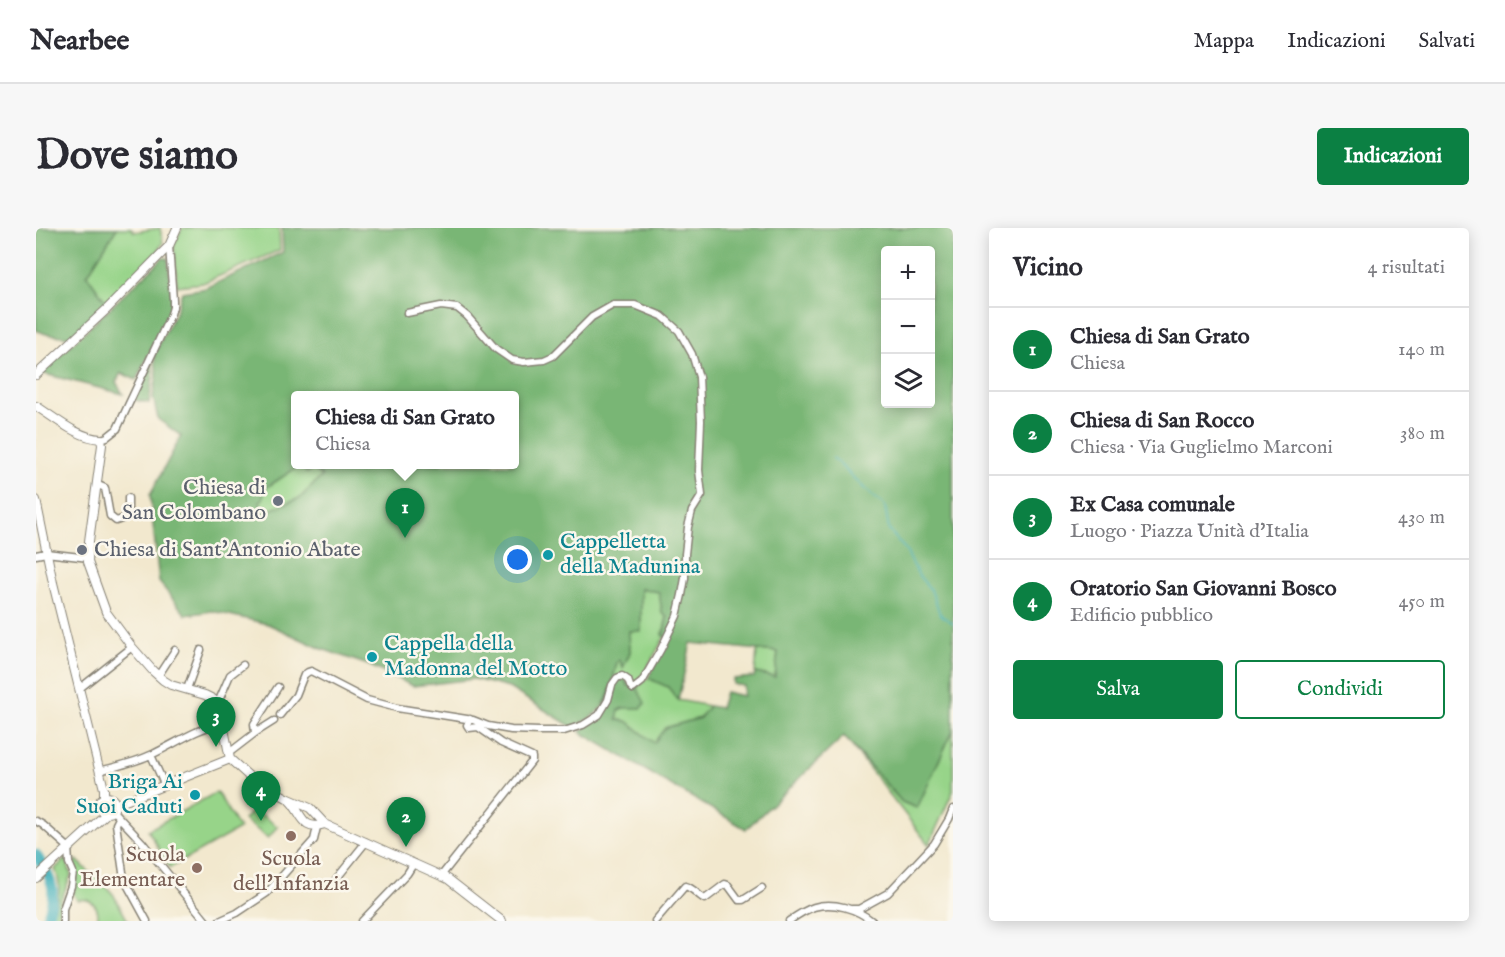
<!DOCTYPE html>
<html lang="it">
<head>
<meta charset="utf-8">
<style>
	:root { --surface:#fff; --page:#f7f7f7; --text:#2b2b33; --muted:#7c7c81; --line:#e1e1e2; --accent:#0b8043 }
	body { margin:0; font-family:"IM FELL English",serif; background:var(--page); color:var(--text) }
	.controls { position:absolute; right:18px; top:18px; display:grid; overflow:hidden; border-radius:6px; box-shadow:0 3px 15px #0003 }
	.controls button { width:54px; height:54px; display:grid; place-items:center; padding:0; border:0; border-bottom:2px solid var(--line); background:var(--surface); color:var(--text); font:30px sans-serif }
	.you { position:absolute; left:482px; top:332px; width:21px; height:21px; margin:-15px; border:4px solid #fff; border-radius:50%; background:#1a73e8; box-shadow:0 0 0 9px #1a73e833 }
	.badge { display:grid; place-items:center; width:39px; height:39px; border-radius:50%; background:var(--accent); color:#fff; font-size:20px; font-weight:700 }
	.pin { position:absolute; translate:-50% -50px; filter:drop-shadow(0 2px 3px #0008) }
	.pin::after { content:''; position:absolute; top:32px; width:21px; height:18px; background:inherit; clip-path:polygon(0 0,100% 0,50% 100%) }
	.popup { position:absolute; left:255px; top:163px; width:228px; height:78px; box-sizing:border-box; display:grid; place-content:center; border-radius:6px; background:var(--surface); filter:drop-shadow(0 2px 4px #0005); font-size:20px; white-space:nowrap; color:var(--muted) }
	.popup b { font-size:22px; color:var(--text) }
	.popup::after { content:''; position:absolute; left:50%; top:100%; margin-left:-12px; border:12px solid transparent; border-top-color:var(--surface) }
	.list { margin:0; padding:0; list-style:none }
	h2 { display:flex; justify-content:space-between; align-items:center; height:78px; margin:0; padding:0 24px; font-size:26px }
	h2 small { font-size:20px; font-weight:400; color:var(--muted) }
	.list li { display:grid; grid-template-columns:39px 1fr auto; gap:18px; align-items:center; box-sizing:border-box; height:84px; padding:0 24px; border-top:2px solid var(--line) }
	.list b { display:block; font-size:22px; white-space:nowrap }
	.list p { margin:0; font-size:20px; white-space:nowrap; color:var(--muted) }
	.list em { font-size:20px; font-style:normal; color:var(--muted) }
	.actions { display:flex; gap:12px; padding:18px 24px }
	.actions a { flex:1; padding:14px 0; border:2px solid var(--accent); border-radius:6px; text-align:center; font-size:21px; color:var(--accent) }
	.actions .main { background:var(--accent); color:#fff }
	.icon { flex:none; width:33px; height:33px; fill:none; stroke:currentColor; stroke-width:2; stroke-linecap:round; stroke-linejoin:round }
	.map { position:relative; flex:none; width:917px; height:693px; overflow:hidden; border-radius:6px }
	header { display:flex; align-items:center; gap:36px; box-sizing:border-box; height:84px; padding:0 30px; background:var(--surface); border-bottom:2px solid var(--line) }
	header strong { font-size:28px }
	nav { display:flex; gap:33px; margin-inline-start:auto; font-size:21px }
	.intro { display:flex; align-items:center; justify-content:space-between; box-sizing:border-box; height:144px; padding:0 36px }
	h1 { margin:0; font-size:42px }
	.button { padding:15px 27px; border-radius:6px; background:var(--accent); color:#fff; font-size:21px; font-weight:700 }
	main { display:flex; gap:36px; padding:0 36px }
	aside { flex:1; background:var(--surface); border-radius:6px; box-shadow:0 3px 15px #0003 }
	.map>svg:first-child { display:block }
</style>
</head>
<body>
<header>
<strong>Nearbee</strong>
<nav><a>Mappa</a><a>Indicazioni</a><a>Salvati</a></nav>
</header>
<div class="intro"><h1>Dove siamo</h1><a class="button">Indicazioni</a></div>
<main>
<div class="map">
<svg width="917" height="693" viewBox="0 0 917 693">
	<rect width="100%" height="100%" fill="#fbf7ec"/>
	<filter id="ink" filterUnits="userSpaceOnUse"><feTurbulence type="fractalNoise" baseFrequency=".0167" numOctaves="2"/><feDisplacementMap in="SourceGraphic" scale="12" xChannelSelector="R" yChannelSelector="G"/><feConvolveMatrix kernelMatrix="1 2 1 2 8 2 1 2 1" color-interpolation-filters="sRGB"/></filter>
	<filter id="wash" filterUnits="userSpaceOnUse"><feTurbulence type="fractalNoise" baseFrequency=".008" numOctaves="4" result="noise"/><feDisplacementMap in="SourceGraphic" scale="24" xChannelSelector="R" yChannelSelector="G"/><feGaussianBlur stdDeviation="1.35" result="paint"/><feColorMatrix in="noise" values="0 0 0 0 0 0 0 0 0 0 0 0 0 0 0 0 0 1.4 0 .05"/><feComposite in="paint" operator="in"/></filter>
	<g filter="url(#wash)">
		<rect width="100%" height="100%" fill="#f2e8ce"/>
		<path fill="#97d489" stroke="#5a7852" stroke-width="1.5" d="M81 0H95L98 4 124 0 127 15 119 27 70 74 51 47Z
			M146 0H243L244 22 167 55 141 58 138 17Z
			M263 238 277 241 286 248 264 270 226 285 224 273 227 270 228 261Z
			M605 361 624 364 626 385 631 389 627 406 629 408 601 458 576 456 581 434 584 432 587 439 594 424 593 403 605 402Z
			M721 422 742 424 739 449 719 445Z
			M612 450 632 459 642 472 673 478 664 490 629 500 618 515 591 493 581 492 583 482 587 480 601 460Z
			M917 502V563L893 617 808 508 866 574 881 580Z
			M181 564 203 601 134 640 112 602Z
			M218 581 242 599 232 610 208 592Z
			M30 630 35 647 25 672 21 693H13C22 676 27 659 19 641Z
			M41 632 54 645 59 647 67 655 77 666 92 693H61C65 679 55 669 41 672L37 665C40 653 42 647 38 635Z"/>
		<path fill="#79b675" stroke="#4a6948" stroke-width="1.5" fill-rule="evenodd" d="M0 0H81L51 47 70 74 34 109 10 106 0 102Z
			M246 0H917V502L881 580 866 574 808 508 710 601 544 504 564 489 578 457 586 449 593 458 601 460 609 475 606 480H587L583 482 581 492 591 493 618 515 629 500 664 490 673 478 684 480 689 464 707 468 708 458 697 456V451L718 449 719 445 739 449 742 424 655 415 642 472 632 459 612 450 632 411 627 407 631 389 626 385 623 364 605 361V403H593L594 424 587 440 584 432 581 434C573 468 572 485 536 499L473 460 438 451 377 458 332 437 286 421 232 396 176 383 150 387 123 354 114 267 145 208 122 191 117 169 121 147 118 126 140 83 146 64 170 60 247 24ZM850 22H894V176H850ZM260 168H478V236H260ZM263 238 271 245 277 241 286 248 264 270 226 285 224 273 227 271 228 261Z
			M127 30H132L136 72 134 85 100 152 85 145 80 154 87 166 5 145Z
			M116 133 117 148 113 175 99 172 98 171Z"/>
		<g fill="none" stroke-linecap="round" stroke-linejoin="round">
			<path stroke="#3fafba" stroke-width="1.5" d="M797 230 829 261 849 278 853 302 869 321 883 348 895 362 904 386 917 396"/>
			<path stroke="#3fafba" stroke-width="10" d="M0 626C17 655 22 659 10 693"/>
		</g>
	</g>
	<g filter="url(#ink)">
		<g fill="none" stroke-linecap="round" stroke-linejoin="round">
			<defs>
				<path id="minor" d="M65 211 71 209 81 201 135 86 137 79V72L133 18
					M62 257 69 260 74 288 80 293 86 291 92 287V270
					M0 327 10 325 53 330
					M122 448 139 422
					M43 461 96 419
					M151 461 165 422
					M181 477 194 447 207 437
					M244 487 260 467 268 447 272 444 275 443 331 472 361 480 437 492 452 498 475 502 503 503H528L547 497 563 487 572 472 576 457 581 450 586 448 592 452 594 458 597 461 606 454 625 421 641 388 646 367 649 350V326L652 299 656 283 666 267 663 242 665 193 663 149 656 126 643 103 626 88 599 77H577L556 89 517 128 508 132 488 134 476 132 460 121 431 88 421 80 405 78 371 85
					M219 505 218 496 242 459
					M193 525 219 505 238 493
					M115 527 129 558
					M64 543C82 538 100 534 117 526 140 515 160 501 185 495
					M77 583 106 614 170 693
					M83 590 80 596 88 651 111 693
					M0 593 7 597 32 619 33 635 37 644 35 658 27 681V693
					M405 648 496 533V529L465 515 442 499 433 500 431 497 434 491
					M297 655 330 614
					M816 681H823L852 665 898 616 913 591 917 581
					M183 693 201 685 231 665 278 612 281 599
					M326 693 371 646 378 635
					M619 693 649 658C658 660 662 668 669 671L689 656 692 657 703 672H707L726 660
					M753 693C760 688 769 682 778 679 797 673 821 681 836 693"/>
				<path id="tertiary" d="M0 147 71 81 125 26 133 18 141 0
					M0 178C19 190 42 210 65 211L66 217 53 313 52 334 70 384 96 419 117 443 127 452 135 457 169 467 177 471 180 475 185 486 194 531
					M0 272 17 355 68 561V570
					M194 531 216 551 251 570 274 580 289 596 412 651 466 693
					M63 577a8 8 0 1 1 16 0a8 8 0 1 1-16 0Z
					M254 573C266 584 265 604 289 596
					M79 577 194 531
					M0 650 71 585"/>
			</defs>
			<use href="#minor" stroke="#878275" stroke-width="9"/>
			<use href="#tertiary" stroke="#878275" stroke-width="10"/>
			<use href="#minor" stroke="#fff" stroke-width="6"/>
			<use href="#tertiary" stroke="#fff" stroke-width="8"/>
		</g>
	</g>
	<g fill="#6b7280" stroke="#fbf7ec" stroke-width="2">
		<circle cx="242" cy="273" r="6"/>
		<circle cx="46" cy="322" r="6"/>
	</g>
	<g fill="#0f9aa8" stroke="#fbf7ec" stroke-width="2">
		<circle cx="512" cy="327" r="6"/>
		<circle cx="336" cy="429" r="6"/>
		<circle cx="159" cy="567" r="6"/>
	</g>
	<g fill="#8d6e63" stroke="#fbf7ec" stroke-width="2">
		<circle cx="255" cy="608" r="6"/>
		<circle cx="161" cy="640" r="6"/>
	</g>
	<g text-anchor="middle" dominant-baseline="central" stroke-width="5" stroke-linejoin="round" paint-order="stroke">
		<g font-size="22" fill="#5b616d" stroke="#fbf7ec" text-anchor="end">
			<text x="230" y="260">Chiesa di<tspan x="230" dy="25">San Colombano</tspan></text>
			<text x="58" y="322" text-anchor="start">Chiesa di Sant'Antonio Abate</text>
		</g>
		<g font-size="22" fill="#0d838f" stroke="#fbf7ec" text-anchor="start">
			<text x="524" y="314">Cappelletta<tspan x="524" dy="25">della Madunina</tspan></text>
			<text x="348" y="416">Cappella della<tspan x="348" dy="25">Madonna del Motto</tspan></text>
			<text x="147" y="554" text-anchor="end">Briga Ai<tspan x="147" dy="25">Suoi Caduti</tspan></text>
		</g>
		<g font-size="22" fill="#785e54" stroke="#fbf7ec" text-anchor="end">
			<text x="149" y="627">Scuola<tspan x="149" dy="25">Elementare</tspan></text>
			<text x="255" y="631" text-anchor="middle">Scuola<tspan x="255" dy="25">dell'Infanzia</tspan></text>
		</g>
	</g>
</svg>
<div class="controls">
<button>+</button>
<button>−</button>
<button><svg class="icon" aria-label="layers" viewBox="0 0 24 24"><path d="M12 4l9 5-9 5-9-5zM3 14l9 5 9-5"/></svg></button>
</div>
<div class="you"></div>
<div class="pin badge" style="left:369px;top:310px">1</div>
<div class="popup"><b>Chiesa di San Grato</b>Chiesa</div>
<div class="pin badge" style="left:370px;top:619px">2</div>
<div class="pin badge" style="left:180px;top:519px">3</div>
<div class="pin badge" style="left:225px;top:593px">4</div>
</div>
<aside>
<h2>Vicino<small>4 risultati</small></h2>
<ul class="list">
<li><span class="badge">1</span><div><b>Chiesa di San Grato</b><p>Chiesa</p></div><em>140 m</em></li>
<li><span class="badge">2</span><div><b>Chiesa di San Rocco</b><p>Chiesa · Via Guglielmo Marconi</p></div><em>380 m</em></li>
<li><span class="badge">3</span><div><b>Ex Casa comunale</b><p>Luogo · Piazza Unità d'Italia</p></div><em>430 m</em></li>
<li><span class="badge">4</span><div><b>Oratorio San Giovanni Bosco</b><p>Edificio pubblico</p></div><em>450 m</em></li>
</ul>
<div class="actions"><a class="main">Salva</a><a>Condividi</a></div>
</aside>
</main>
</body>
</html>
